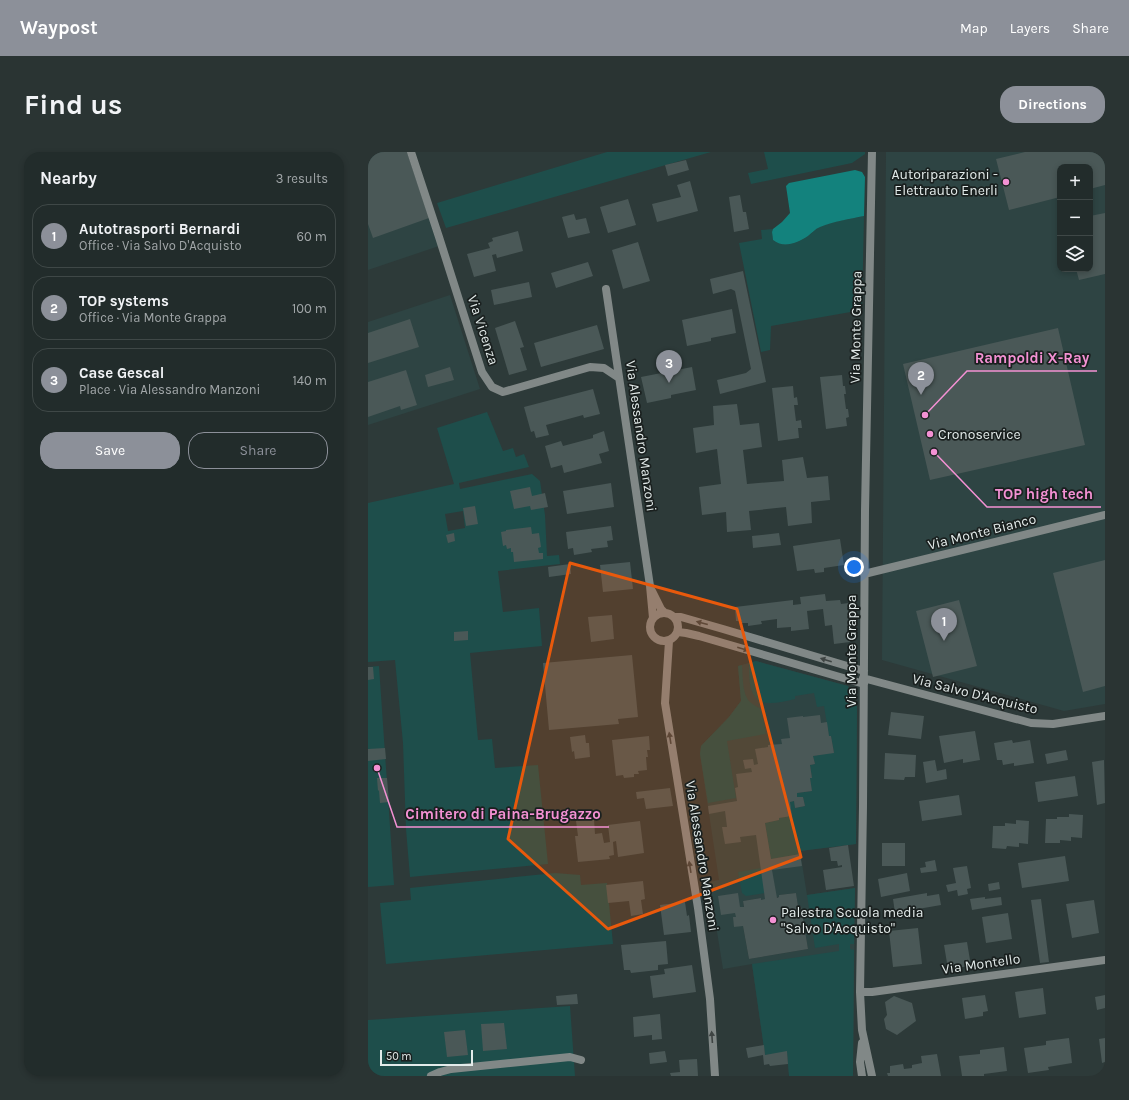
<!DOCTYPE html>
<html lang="en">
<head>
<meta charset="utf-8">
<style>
	:root { --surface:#222c2b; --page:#2a3433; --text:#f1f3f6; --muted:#a2a7a9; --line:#3f4847; --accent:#8c9099 }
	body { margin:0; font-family:Karla,sans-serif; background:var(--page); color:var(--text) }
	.controls { position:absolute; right:12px; top:12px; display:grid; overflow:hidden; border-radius:8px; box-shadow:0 2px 6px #0003 }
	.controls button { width:36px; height:36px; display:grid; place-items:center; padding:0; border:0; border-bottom:1px solid var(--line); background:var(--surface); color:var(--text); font:20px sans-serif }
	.scale { position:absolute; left:12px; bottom:10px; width:93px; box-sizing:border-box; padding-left:4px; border:2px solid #e3ebea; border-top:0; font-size:11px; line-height:14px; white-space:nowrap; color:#e3ebea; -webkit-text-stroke:3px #1a201f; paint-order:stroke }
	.you { position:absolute; left:486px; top:415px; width:14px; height:14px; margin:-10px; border:3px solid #fff; border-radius:50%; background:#1a73e8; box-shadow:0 0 0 6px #1a73e833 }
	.badge { display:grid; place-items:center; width:26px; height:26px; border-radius:50%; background:var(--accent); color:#fff; font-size:13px; font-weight:700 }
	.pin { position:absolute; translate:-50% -33px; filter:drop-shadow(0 1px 2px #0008) }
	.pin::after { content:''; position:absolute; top:21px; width:14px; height:12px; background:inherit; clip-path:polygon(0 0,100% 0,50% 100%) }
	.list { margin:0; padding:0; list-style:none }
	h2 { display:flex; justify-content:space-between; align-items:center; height:52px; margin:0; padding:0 16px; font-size:17px }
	h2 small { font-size:13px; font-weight:400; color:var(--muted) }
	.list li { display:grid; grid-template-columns:26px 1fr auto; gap:12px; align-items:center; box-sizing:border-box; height:64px; margin:0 8px 8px; padding:0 8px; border:1px solid var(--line); border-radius:16px }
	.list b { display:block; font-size:15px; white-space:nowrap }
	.list p { margin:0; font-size:13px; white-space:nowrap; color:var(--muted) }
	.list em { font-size:13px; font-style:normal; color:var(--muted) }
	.actions { display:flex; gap:8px; padding:12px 16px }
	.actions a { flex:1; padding:9px 0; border:1px solid var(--accent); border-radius:16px; text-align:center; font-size:14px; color:var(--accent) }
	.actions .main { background:var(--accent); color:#fff }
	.icon { flex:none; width:22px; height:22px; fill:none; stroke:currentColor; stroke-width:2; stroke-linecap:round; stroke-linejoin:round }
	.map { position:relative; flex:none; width:737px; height:924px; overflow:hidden; border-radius:16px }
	header { display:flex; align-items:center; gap:24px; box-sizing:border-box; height:56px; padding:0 20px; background:var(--accent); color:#fff }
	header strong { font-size:19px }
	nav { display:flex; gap:22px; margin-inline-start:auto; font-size:14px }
	.intro { display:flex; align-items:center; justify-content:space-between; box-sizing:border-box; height:96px; padding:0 24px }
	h1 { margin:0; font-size:28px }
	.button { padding:10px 18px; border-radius:16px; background:var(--accent); color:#fff; font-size:14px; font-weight:700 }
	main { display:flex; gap:24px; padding:0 24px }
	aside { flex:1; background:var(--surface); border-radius:16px; box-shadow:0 2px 6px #0003 }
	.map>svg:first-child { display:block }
</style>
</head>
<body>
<header>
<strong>Waypost</strong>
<nav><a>Map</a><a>Layers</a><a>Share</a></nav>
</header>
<div class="intro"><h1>Find us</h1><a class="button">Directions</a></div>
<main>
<aside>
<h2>Nearby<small>3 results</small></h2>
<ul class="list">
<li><span class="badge">1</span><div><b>Autotrasporti Bernardi</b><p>Office · Via Salvo D'Acquisto</p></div><em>60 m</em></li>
<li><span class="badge">2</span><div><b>TOP systems</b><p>Office · Via Monte Grappa</p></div><em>100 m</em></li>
<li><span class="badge">3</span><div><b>Case Gescal</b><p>Place · Via Alessandro Manzoni</p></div><em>140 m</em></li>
</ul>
<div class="actions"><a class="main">Save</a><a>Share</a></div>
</aside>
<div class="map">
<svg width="737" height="924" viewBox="0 0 737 924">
	<rect width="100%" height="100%" fill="#2d3a39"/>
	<path fill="#2e4443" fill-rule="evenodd" d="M0 0H39L71 94 0 118Z
		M518 0H737V552L696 559 514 508ZM692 15H722V117H692Z
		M82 143 112 237 0 273V170Z
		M388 509 480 534 489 555 488 692 432 699 439 743 487 736 485 924H421L419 900 397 903 384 812 355 817 341 730 351 728 332 602 333 594 361 565 373 549 370 514ZM428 741 430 754H433L440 797 381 807 375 774 377 763 375 749 393 746V748L411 745V743Z"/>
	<path fill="#1e4e4b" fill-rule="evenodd" d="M239 0H343L78 76 69 51Z
		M396 0H497V2L484 11 383 32 380 21 400 17Z
		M496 64 494 158 403 174 402 198 393 200 371 91 394 87 393 78 405 77 404 80 405 88C416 97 429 91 440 84 444 81 448 77 452 74 466 69 482 67 496 64Z
		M119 260 135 299 145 296 148 305 156 302 161 315 91 331 92 337 164 322 172 329 177 363 179 404 191 403 192 412 130 419 135 460 171 456 174 494 102 501 110 588 124 587 127 616 170 613 180 712 42 725 38 677 35 591 27 508 0 510V351L86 332 69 276ZM95 359 97 376 80 379 77 362Z
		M388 509 480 534 489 555 488 692 432 699V702L403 707 397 671 411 668V666L424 664 422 650 426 649 427 656 437 654 435 645H429V641L444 639 442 626 444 625 442 613 447 612 445 604 466 600 463 584H461L456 554 449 555 446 541 427 544V547C419 549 410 551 402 551 380 552 381 526 381 511Z
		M374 513C375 524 374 542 382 550 385 553 390 555 393 557L398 582 359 589 368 646 340 651 332 602 333 594 361 565 373 549 370 514Z
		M11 514 26 733 0 735V515Z
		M393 716 397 741 378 744 374 741 370 720Z
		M187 721 212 723 213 733 239 731 245 792 18 812 12 751 43 748 42 736Z
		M487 736 486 792H482V797L486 798 485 924H421L419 900 397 903 384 812 471 799V792L447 796 439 743Z
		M202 854 207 924H0V868Z"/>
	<path fill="#13827d" d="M487 18 494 20 497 25 496 64C482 67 466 69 452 75 447 77 444 81 440 84 429 91 416 97 405 88L404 80 405 77 414 70 422 61 418 34 421 31Z"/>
	<path fill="#4a5857" d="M0 0H39L61 66 5 86 0 72Z
		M657 0H737V33L722 37V15H692V45L641 58 628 7Z
		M318 8 321 18 300 24 297 13Z
		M322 29 330 59 289 70 284 52 313 45 309 33Z
		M372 43 375 60H378L381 77 366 80 361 45Z
		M260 47 268 73 240 81 232 55Z
		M737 61V122L711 128 708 117H722V64Z
		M206 62 208 68 218 66 222 81 200 86 194 65Z
		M150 79 155 99 129 106 128 102 124 103 128 119 106 125 99 102 122 96 120 91 125 89 124 86Z
		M270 90 282 129 255 137 244 98Z
		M220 110 225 124 188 136 183 121Z
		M375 119 398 230 352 242 349 228 378 221 383 217 367 139 363 137 345 142 342 127Z
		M161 130 164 145 126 153 123 138Z
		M364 157 368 181 343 186V189L319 194 314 168Z
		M42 167 51 195 0 211V181Z
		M147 169 156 195 152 196 159 218 141 223 127 176Z
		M229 173 236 197 173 215 166 191Z
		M690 176 717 293 562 328 535 212Z
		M82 215 86 228 60 235 57 223Z
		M324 215 328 238 303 243V246L279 251 273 225Z
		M38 218 49 253 33 258 32 254 0 265V230Z
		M474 223 475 234H477L478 242H476L478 257H480L481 265 478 266 479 274 458 277 452 225Z
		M425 234 426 246 429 245 430 253H426L428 269 433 268 434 276H430L431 286 410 289 404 236Z
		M225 237 232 262 216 266 215 263 178 273 181 283 168 286 166 279 163 280 156 255Z
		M369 252 372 273 391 271 394 295 375 298 379 332 416 329 414 308 435 305 439 326 460 324 462 348 443 350 444 371 420 374 418 355 381 359 383 378 359 380 358 360 334 363 331 335 353 332 349 297 328 301 325 276 346 273 345 254Z
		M236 279 241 299 231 302 234 311 196 321 194 313 183 316 177 294 193 289 195 294 225 286V283Z
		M243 331 246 355 199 362 195 339Z
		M162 335 164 344 177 341 180 355 163 358 162 354 146 357 142 339Z
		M107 354 110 372 98 374 95 356Z
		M243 374 245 388 239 389 240 395 223 397 224 400 206 403 205 396 200 397 198 380Z
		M163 375 164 382 171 381 173 395 170 396 171 401H175V407L146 410 145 400H143V396L139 397 138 393 135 394 133 380 138 379V378Z
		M86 381 87 389 80 391 78 383Z
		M411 381 413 393 385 396 384 384Z
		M472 387 476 413 456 416V420L447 421 446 417 429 419 425 394Z
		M737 408V534L715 540 685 421Z
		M262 410 265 437 235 440 232 413Z
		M202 412 203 422 181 425 180 415Z
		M457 442 458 449 472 448 473 452 481 451 483 473H481L482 490 466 492 464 473 457 474 455 457 439 459 441 477 423 479V475L409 476V467L393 469 394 472 380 474V471H374V469H368L367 455 425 448V453L433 452 432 445Z
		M591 448 609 514 565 525 548 459Z
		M244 463 246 487 223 490 220 465Z
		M100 479V488L86 489V480Z
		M264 503 270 565 250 567 251 572 181 578 175 511Z
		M0 515H5L6 527 0 528Z
		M523 560 556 564 553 587 520 583Z
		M452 563 453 571 459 570 461 584H463L466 601 445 604 447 612 442 613 444 626H442L444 639 429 641V645H435L437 654 427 656 426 649 422 650 424 664 411 666V668L397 671 403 707 432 702 434 714 404 718 409 746 411 745V743L428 741 430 754H433L440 797 381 807 375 774 366 775 365 765H368L367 761 353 763 350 744 370 741 372 755H376L375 749 393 746V748L397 747 388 683 372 685 373 690 357 692 354 675H359L357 659 341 662 340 654 369 649 367 636 370 635 368 622 384 620 383 616 377 617 375 608 385 607 386 613 390 612 387 597 400 595V593L414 592 413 587 422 586 419 566 435 564V565Z
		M607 579 612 608 595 611V607L576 611 571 584Z
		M217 583 218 591H221L222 605 207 607 206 599 204 600 202 585Z
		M281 584 282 598H279L280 605H278L279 618 270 619 271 622H266V625L256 626 255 623 248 624 244 588Z
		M644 588 645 591 662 588 666 611 646 614V611L635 613 634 608H629L626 591Z
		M17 596 18 607 0 609V597Z
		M698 598 700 608 679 612 677 602Z
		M517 601 548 603 547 625H537L536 628 516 627Z
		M567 608 569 619 578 617 579 627 558 631 555 610Z
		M736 608 737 651 729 653 724 610Z
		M707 624 710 644 670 650 667 630Z
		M9 626H19L21 650 12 651 11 638 10 639Z
		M302 636 305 654 278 657 276 646 269 647 268 640Z
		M591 643 594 663 554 669 551 649Z
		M701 662 715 663 714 686 703 685V689L692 688V691H677L678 667H689V665H701Z
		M226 667 227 682 234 681 236 691 242 690 240 673 272 669 276 701 250 705 248 689 245 690 246 703 241 704 242 707 210 710 207 684H210L208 669Z
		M648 668 661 669 660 692 651 691V695L639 694 638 697 624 696 625 674H637V671L648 672Z
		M514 691H537V714H514Z
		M480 693 486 734 458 738 455 718 474 715V713L470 714 469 709H463L461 696Z
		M697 704 701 729 654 736 650 711Z
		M567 708 569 719 553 721 552 716 558 715 557 710Z
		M599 714 603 736 599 737 600 742 590 744 589 738 580 740 578 733 588 731 585 716Z
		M539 721 542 739 513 745 510 727Z
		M275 729 277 747 273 748 275 762 263 764 261 749 240 751 238 733Z
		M631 730 632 737 621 739 620 732Z
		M559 741V744L571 742 573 753 527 761 525 747Z
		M617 745V747L633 745 634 753 604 758 602 747Z
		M673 747 681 810 672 811 663 748Z
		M726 748 731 781 704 786 698 752Z
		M317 750 319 764 321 763 323 780 296 783 292 753Z
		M640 761 644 787 618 791 614 765Z
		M550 776 554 812 525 815 521 779Z
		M298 789 300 812 290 813V818L263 821 262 818H256L253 793Z
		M599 790 603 814 580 817 576 793Z
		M324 813 328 840 285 846 282 824 297 822 296 817Z
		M675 836 678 862 651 866 647 840Z
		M209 842 210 852 189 853 188 844Z
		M617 843 620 859 615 860V864L597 867 594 846Z
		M737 843V856L729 858 727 845Z
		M526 844 544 851 548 869 529 883 518 877 516 867 519 863 517 850Z
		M292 862 294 887 284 888V883L266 885 265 865Z
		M136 871 139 897 115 899 113 872Z
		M97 878 100 903 79 905 76 880Z
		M701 886 704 911 680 915 681 918 660 921 656 896 678 893V889Z
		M737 886V910L734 911 731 887Z
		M396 893 397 903 419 899 420 912 402 914 401 912 396 913 395 903 380 906 378 896Z
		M636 895 639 919 616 922V924H594L591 904 612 902V898Z
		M297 899 299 910 282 912 281 901Z
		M569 902 573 924H520L519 921H522V914L535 912 536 917 544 916V913L554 911 553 904Z
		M329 907 330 924H303L302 921 312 920 311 908Z"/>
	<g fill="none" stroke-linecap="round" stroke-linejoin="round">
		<path stroke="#818887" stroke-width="8" d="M43 0 71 85 114 220 124 235 135 240 222 215 236 216 251 226
			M238 137 282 434 285 466
			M496 422 737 363
			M284 439 293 457 297 461
			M282 475a14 14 0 1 1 28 0a14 14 0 1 1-28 0Z
			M306 465H313L355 477 496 519
			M310 480 318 481 331 484 496 532
			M301 489 297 551 330 756 342 847 347 924
			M495 526 663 571 685 572 737 564
			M492 840H504L737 808
			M494 891 492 910 494 924
			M63 924 72 920 83 917 202 905 213 908
			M504 924 494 878 492 840 495 654 497 359 504 0"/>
	</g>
	<defs><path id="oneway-solid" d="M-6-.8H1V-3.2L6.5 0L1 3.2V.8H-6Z"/></defs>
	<g fill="#3e4443">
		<use href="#oneway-solid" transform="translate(334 471) rotate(-165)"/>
		<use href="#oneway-solid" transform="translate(375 497) rotate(16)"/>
		<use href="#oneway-solid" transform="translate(458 508) rotate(-163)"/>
		<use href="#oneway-solid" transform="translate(302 586) rotate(-99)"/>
		<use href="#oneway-solid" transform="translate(322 715) rotate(-99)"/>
		<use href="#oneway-solid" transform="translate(344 885) rotate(-94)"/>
	</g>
	<path fill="#e8590c" fill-opacity="0.2" stroke="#e8590c" stroke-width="3" stroke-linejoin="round" d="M202 411 369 457 433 705 240 777 140 687Z"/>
	<g fill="#f491d4" stroke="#1a201f" stroke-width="1.5">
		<circle cx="638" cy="30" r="4"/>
		<circle cx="562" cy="282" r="4"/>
		<circle cx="405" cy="768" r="4"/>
	</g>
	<g text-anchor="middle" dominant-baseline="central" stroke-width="3.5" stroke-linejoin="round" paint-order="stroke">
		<g font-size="14" fill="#e3ebea" stroke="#1a201f" text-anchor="start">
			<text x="630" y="22" text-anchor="end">Autoriparazioni -<tspan x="630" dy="16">Elettrauto Enerli</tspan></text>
			<text x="570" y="282">Cronoservice</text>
			<text x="413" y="760">Palestra Scuola media<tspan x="413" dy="16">"Salvo D'Acquisto"</tspan></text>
		</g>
		<g font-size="14" fill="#e3ebea" stroke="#1a201f">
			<text transform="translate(488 175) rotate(-89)">Via Monte Grappa</text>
			<text transform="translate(115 178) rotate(72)">Via Vicenza</text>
			<text transform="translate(273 284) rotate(82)">Via Alessandro Manzoni</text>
			<text transform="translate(614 380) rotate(-14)">Via Monte Bianco</text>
			<text transform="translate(483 499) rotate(-90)">Via Monte Grappa</text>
			<text transform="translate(607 542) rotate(14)">Via Salvo D'Acquisto</text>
			<text transform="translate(334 704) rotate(81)">Via Alessandro Manzoni</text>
			<text transform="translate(613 812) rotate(-8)">Via Montello</text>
		</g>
	</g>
	<path fill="none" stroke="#f491d4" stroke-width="1.5" d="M557 263L599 219H729M566 300L619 355H733M9 616L29 675H241"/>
	<g fill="#f491d4" stroke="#1a201f" stroke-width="1.5">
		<circle cx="557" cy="263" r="4"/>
		<circle cx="566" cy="300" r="4"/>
		<circle cx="9" cy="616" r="4"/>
	</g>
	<g font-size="15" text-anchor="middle" font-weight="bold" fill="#f491d4" stroke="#1a201f" stroke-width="3.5" stroke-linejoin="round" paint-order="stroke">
		<text x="664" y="211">Rampoldi X-Ray</text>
		<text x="676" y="347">TOP high tech</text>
		<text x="135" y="667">Cimitero di Paina-Brugazzo</text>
	</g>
</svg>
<div class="controls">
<button>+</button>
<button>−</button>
<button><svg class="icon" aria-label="layers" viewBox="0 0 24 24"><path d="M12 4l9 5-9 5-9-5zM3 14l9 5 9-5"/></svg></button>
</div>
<div class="scale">50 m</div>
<div class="you"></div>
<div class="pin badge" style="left:576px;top:489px">1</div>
<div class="pin badge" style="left:553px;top:243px">2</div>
<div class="pin badge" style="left:301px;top:231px">3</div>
</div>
</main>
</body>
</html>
